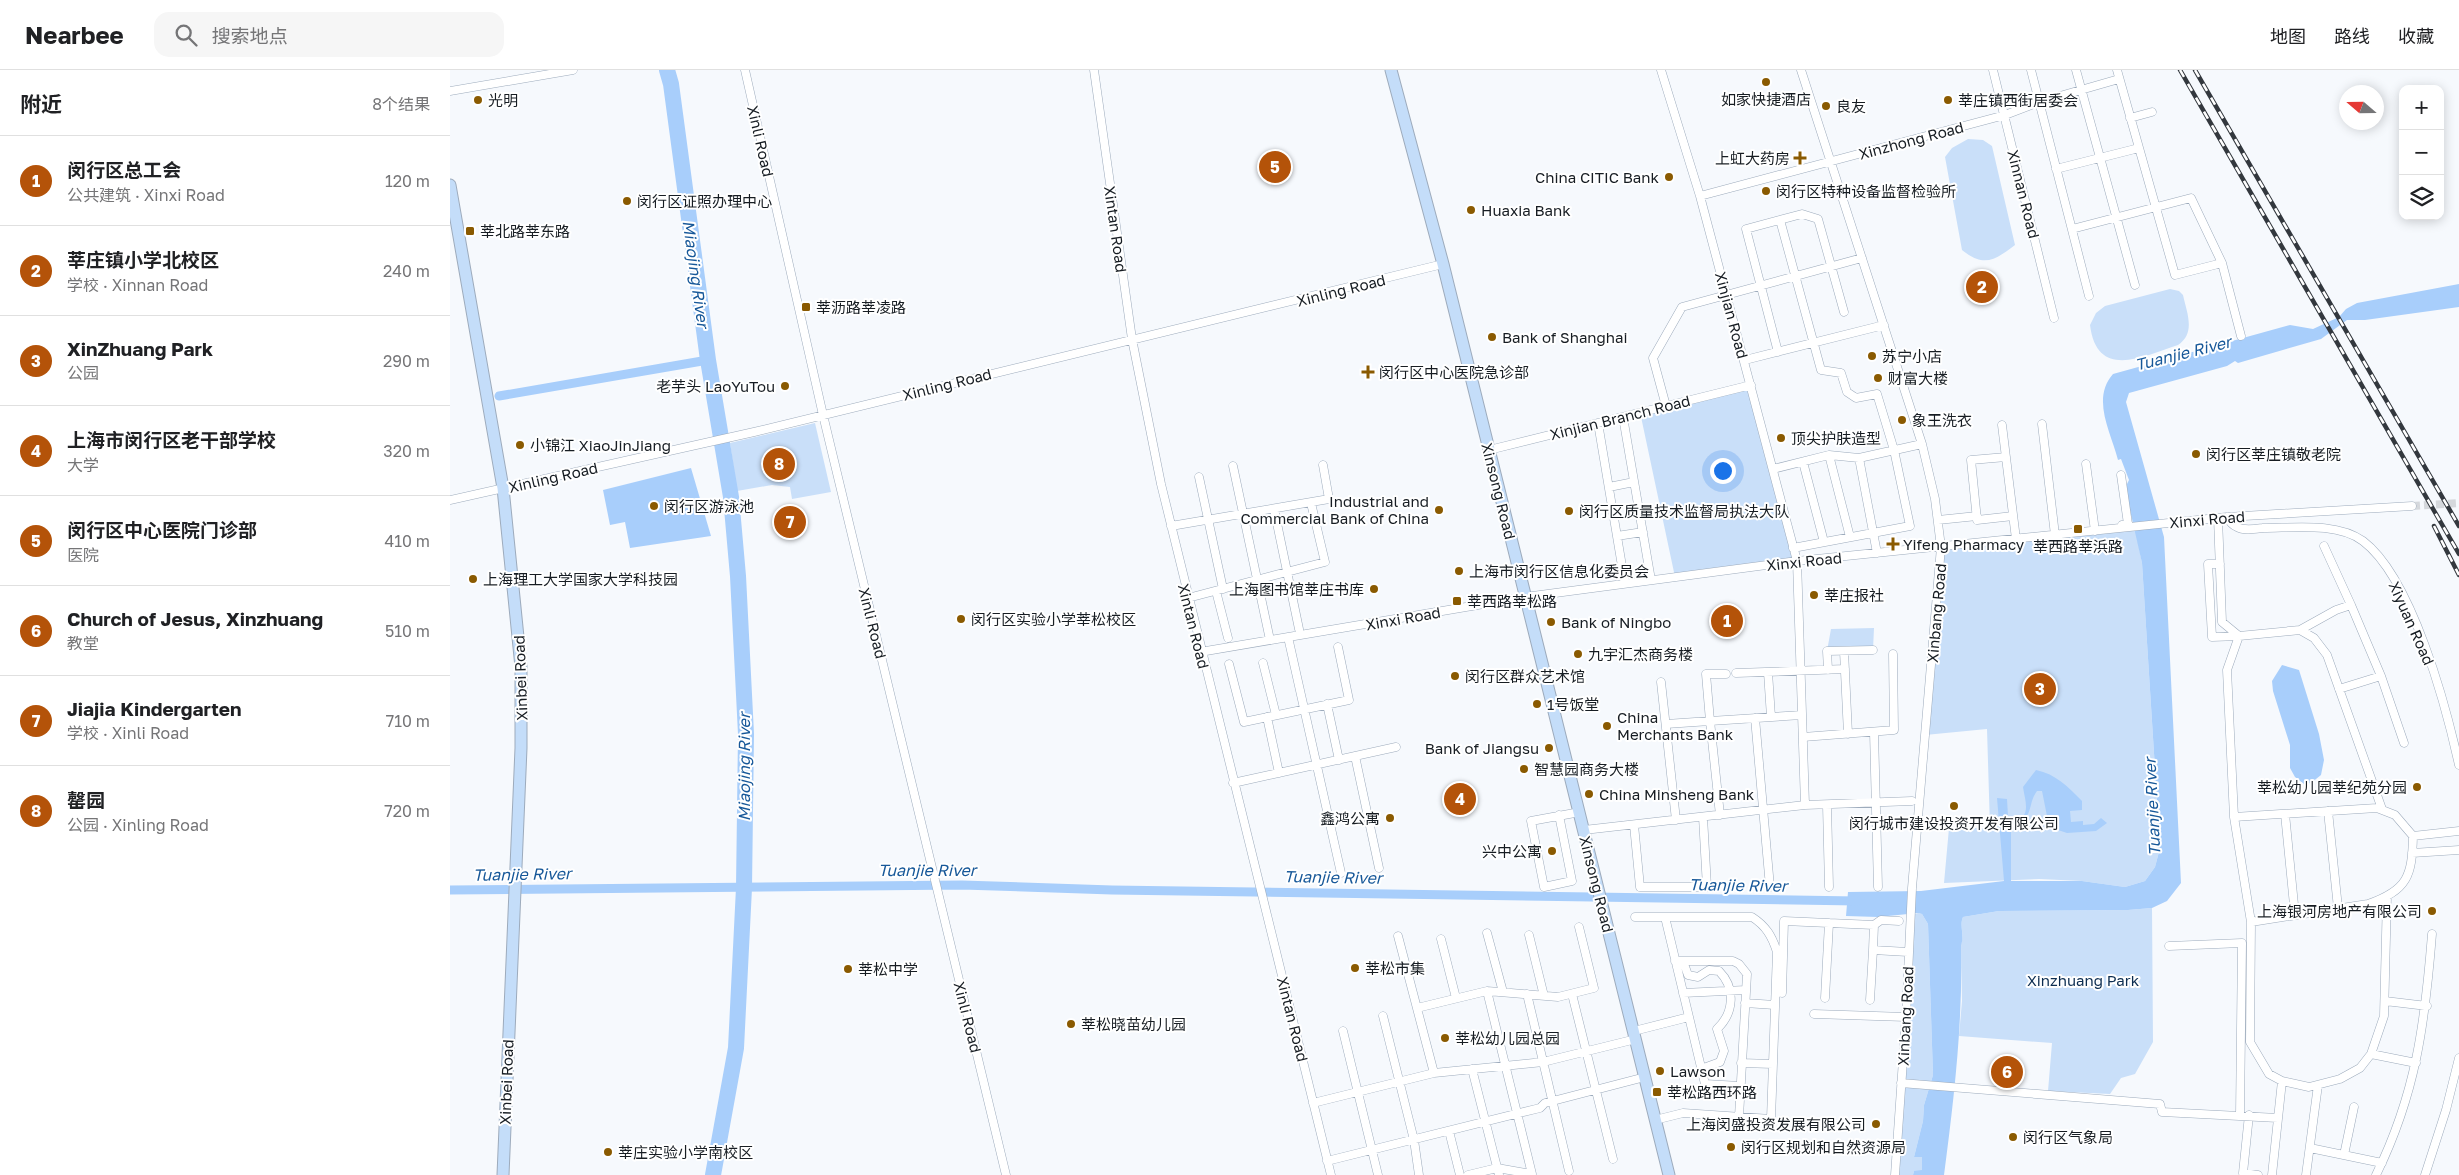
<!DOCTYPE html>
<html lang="zh">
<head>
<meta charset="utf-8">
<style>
	:root { --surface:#fff; --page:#f6f6f6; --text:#202124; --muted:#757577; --line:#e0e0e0; --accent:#b45309 }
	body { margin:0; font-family:"Golos Text","Noto Sans SC",sans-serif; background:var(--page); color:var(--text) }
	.controls { position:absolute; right:15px; top:15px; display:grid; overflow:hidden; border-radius:10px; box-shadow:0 2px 12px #0003 }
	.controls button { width:45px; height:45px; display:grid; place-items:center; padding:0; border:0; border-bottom:1px solid var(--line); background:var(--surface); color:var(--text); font:25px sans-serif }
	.compass { position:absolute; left:1889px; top:15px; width:45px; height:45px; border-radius:50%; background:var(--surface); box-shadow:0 2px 12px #0003; rotate:290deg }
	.you { position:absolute; left:1272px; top:400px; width:18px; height:18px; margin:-12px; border:4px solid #fff; border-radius:50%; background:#1a73e8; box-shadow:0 0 0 8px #1a73e833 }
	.badge { display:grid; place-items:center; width:32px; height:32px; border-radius:50%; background:var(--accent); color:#fff; font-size:16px; font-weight:700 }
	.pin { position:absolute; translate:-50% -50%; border:2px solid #fff; box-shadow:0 1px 5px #0006 }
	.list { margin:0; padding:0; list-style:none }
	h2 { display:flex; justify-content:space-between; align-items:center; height:65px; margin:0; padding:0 20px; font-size:21px }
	h2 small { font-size:16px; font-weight:400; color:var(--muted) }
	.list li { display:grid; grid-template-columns:32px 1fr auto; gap:15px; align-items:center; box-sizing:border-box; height:90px; padding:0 20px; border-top:1px solid var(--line) }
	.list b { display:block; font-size:19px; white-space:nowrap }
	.list p { margin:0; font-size:16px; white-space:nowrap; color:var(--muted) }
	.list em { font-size:16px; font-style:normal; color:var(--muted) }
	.icon { flex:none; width:28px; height:28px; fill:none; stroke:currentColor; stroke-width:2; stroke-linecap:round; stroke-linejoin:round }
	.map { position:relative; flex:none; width:2009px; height:1105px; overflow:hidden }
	header { display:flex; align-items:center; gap:30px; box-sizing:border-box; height:70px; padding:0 25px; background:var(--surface); border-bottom:1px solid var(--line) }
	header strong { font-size:24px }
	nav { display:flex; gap:28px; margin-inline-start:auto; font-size:18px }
	.search { width:350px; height:45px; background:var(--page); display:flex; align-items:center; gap:12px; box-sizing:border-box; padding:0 18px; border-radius:15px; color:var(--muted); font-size:19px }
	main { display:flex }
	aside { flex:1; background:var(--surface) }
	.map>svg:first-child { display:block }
</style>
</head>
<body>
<header>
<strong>Nearbee</strong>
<div class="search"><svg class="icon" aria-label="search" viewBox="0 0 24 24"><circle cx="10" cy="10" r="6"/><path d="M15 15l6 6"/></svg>搜索地点</div>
<nav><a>地图</a><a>路线</a><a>收藏</a></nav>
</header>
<main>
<aside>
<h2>附近<small>8个结果</small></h2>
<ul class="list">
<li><span class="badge">1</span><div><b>闵行区总工会</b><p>公共建筑 · Xinxi Road</p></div><em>120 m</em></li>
<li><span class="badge">2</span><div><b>莘庄镇小学北校区</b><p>学校 · Xinnan Road</p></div><em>240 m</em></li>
<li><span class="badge">3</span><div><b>XinZhuang Park</b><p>公园</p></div><em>290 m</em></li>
<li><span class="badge">4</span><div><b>上海市闵行区老干部学校</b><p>大学</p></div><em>320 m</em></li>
<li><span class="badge">5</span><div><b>闵行区中心医院门诊部</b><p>医院</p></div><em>410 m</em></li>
<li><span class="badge">6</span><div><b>Church of Jesus, Xinzhuang</b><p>教堂</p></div><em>510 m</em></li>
<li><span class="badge">7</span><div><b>Jiajia Kindergarten</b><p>学校 · Xinli Road</p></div><em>710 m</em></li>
<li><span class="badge">8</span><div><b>罄园</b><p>公园 · Xinling Road</p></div><em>720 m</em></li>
</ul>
</aside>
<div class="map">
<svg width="2009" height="1105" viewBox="0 0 2009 1105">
	<rect width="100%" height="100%" fill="#f6f9fd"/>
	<path fill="#c9dff9" d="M1518 69 1533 70 1542 76 1565 175C1545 190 1534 198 1512 180L1495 87 1502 78Z
		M1720 219 1729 221 1733 225C1737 243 1746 263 1728 275 1694 286 1647 311 1640 255L1646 243 1655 236Z
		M1301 315 1347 491 1225 507 1190 342Z
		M365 353 381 422 342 429 340 417 322 415 287 421 280 373Z
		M1685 457 1692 493 1710 778 1705 797 1695 811 1675 817 1632 811 1589 809 1494 813 1499 758H1540L1537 659 1475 665 1491 477Z
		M1424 558 1423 580 1377 581 1381 559Z
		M1702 838 1703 972 1685 1004 1671 1008 1660 1024 1598 1021 1602 973 1509 966 1512 931 1511 874C1515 865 1509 856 1513 847L1549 841 1678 840Z
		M1468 843 1472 844 1478 854 1483 1005 1474 1035 1473 1051 1464 1087H1472V1101H1464L1463 1105H1445L1460 846Z"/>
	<path fill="#a8cefb" d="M2009 214V237L1915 250H1897L1871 269 1788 293 1785 291 1777 296 1679 323 1676 332 1714 467 1731 813 1717 831 1702 838 1678 840 1549 841 1513 847C1509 856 1515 865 1511 875 1513 952 1504 1029 1494 1105H1463L1464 1101 1472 1100V1087H1464L1473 1051 1474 1035 1483 1005 1478 854 1472 844 1468 843 1428 847 1396 846 1398 822 1471 821 1554 811 1547 728 1557 729 1558 746 1567 751C1581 744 1575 731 1573 717L1586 700C1606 704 1618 717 1632 731V740L1620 741 1621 752 1633 751V755L1644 754 1651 748 1657 753 1646 761 1617 763 1608 760 1598 751 1592 721H1587C1579 732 1583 738 1574 751L1561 754V811H1632L1675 817 1695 811 1705 797 1710 778 1692 493 1675 418 1679 410 1671 389 1668 390C1661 362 1641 329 1663 304L1840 255 1863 259 1889 247 1896 239 1907 233Z
		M241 398 261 466 180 478 175 452 160 455 153 420Z
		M1832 595 1849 600 1869 664 1874 690 1871 705 1861 713 1854 714 1845 707 1840 698V675L1823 621 1822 611Z"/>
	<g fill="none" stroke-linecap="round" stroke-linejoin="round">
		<path stroke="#a8cefb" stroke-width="9" d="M49 326 258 290
			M0 820 512 815 662 820 1407 831"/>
		<path stroke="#a8cefb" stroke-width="16" d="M217 0 221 14 258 290 281 427 288 506 296 664 294 818 286 978 263 1105"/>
		<path stroke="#d5d8dc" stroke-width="8" stroke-dasharray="8 4" stroke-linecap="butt" d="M1962 436 2009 433"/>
		<defs>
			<path id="street" d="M295 0 373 345 556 1105
				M644 0 682 269 711 414 881 1105
				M1211 0 1250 126 1347 491 1355 735
				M1351 0 1472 374 1485 429 1491 477 1462 818 1456 947 1445 1105
				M1543 0 1604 248
				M1581 0 1639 226
				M1626 0 1685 215
				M1667 0 1725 205 1772 193 1791 266
				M0 21 123 0
				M1680 48 1702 42
				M1606 99 1689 78
				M1250 126 1555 45 1589 32 1669 9
				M1330 150 1371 300 1391 303 1397 322 1406 328 1427 324 1444 380 1460 456 1343 478
				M1622 159 1741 128 1772 193
				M1328 282 1296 159 1352 144 1368 149 1394 242
				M1295 290 1434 255
				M1216 336 1203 288 1232 237 1412 188
				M1173 347 1201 510
				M1148 353 1175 514
				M1592 354 1605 465
				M1552 355 1566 469
				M1039 380 1301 315
				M1379 385 1400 467
				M1556 387 1521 390 1527 450 1563 446
				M1409 388 1427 483
				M1353 392 1374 472
				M1636 394 1645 461
				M783 396 820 570
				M1323 399 1379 385 1409 388 1472 374
				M1671 405 1678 454 1672 455
				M749 407 773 519
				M1159 417 1184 412
				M0 430 304 362 993 194
				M824 439 849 559
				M1777 447C1779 451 1782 455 1787 457 1794 461 1805 459 1813 458 1844 458 1887 452 1913 471 1962 508 1996 636 2009 695
				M1768 448 1772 552 1789 566
				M1488 450 1527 446
				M721 456 879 429 873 395
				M1167 466 1193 462
				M1874 476 1901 535
				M1770 494H1758L1762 567 1789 566
				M766 521 778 568
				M738 528 875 492 861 433
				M1850 560 1886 540 1901 535 1931 606 1954 673
				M838 567 891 803
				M1394 581 1398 664
				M750 582 1075 527 1347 491 1777 447 1962 436
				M813 593 826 645
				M779 594 794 652 899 630 888 577
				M1378 600 1377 581 1423 580
				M1318 602 1321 647
				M1286 603 1395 599
				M1211 612 1226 750
				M1889 619 1931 606
				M877 634 889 690
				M817 647 829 703
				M1305 648 1320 817
				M1216 654 1260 651 1256 604H1276
				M1424 662 1428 817
				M1353 667 1444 660 1443 584
				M905 686 929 798
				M783 713 946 677
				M1377 735 1379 817
				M1878 741 1888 838
				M1835 744 1845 845
				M1109 745 1122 811 1094 817 1081 751 1130 742
				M1270 745 1260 651 1352 645
				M1784 747 1801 852 1800 972 1819 1004 1832 1011 1859 1017 1890 1009 1910 998 1921 984 1934 946 1937 826
				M1184 755 1190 817H1257L1253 747
				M1134 760 1355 735 1462 731
				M1963 766 2009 761
				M1962 783 2009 780
				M1185 847H1302C1316 856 1322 866 1327 882L1321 1049 1233 1043 1205 1050
				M1801 852 1918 834C1958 820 1962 806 1963 766L1945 745 1927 738 1784 747 1777 600 1789 566 1850 560 1864 568 1877 585 1932 739
				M1424 855 1431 850 1449 851
				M1037 863 1053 922
				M1079 865 1094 926
				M948 866 984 1003
				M991 869 1006 928
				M1719 876 1792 873 1790 1046
				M1225 891H1283L1289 894 1297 904 1289 1047
				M1233 891 1238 905 1248 907 1259 900 1269 901C1286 918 1284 943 1267 959L1274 981 1270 992 1251 999
				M1233 923 1296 920
				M1332 923 1334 851 1424 855 1423 880
				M1077 924 1119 1101
				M1122 924 1163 1089
				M1375 928 1379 853
				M1420 930 1423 880 1458 882
				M1935 931 1977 936
				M1295 933 1325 935
				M967 938 1037 921 1108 927 1144 918 1129 857
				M1364 944 1456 947
				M933 946 964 1070 969 1105
				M1239 947 1255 1014 1290 1016
				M893 961 928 1105
				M1184 961 1239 947 1215 847
				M1921 984 1966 993
				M1291 993 1323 994
				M1022 999 1049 1105
				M1451 1013 1710 1034 1712 1042 1828 1048
				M863 1033 984 1003 1093 992 1186 969
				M1799 1045 1793 1103 1808 1105
				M999 1061 1010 1105
				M1860 1078 1932 1093
				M1894 1085 1904 1037
				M877 1091 1090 1038 1095 1033 1195 1007
				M1018 1105 1047 1098 1082 1104 1037 921
				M1822 1105 1832 1011
				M1856 1105 1868 1015
				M1926 1105C1966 1024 1975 953 1982 864
				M1975 1105 1996 1040 2009 988"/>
			<path id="secondary" d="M941 0 993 194 1219 1105
				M0 115 53 418 71 597V678L53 1105"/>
		</defs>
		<use href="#street" stroke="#9dabbc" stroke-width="9"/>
		<use href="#secondary" stroke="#9dabbc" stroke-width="13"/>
		<use href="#street" stroke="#fff" stroke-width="8"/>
		<use href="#secondary" stroke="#c4ddf9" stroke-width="11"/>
		<defs>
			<path id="rail" d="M1730 0 2009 484
				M1745 0 2009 456
				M1984 456 2009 505"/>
		</defs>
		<use href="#rail" stroke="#33383e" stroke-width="4.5"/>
		<use href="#rail" stroke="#fff" stroke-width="2.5" stroke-dasharray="8" stroke-linecap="butt"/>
	</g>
	<g fill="#8a5a01" stroke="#fff" stroke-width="2">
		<circle cx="1316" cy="12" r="5"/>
		<circle cx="28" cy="30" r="5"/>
		<circle cx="1498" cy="30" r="5"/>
		<circle cx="1376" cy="36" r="5"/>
		<path d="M1347.5 80.5h5v5h5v5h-5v5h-5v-5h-5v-5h5z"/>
		<circle cx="1219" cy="107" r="5"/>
		<circle cx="1316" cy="121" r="5"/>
		<circle cx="177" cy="131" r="5"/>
		<circle cx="1021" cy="140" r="5"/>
		<rect x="15" y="156" width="10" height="10" rx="2.5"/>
		<rect x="351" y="232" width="10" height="10" rx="2.5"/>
		<circle cx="1042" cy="267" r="5"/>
		<circle cx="1422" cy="286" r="5"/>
		<path d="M915.5 294.5h5v5h5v5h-5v5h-5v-5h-5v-5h5z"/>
		<circle cx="1428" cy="308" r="5"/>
		<circle cx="335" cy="316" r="5"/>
		<circle cx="1452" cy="350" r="5"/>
		<circle cx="1331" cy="368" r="5"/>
		<circle cx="70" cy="375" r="5"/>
		<circle cx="1746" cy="384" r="5"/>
		<circle cx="204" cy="436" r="5"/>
		<circle cx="989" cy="440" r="5"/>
		<circle cx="1119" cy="441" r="5"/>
		<rect x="1623" y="454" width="10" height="10" rx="2.5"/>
		<path d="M1440.5 466.5h5v5h5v5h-5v5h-5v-5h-5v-5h5z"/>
		<circle cx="1009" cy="501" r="5"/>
		<circle cx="23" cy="509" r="5"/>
		<circle cx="924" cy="519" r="5"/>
		<circle cx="1364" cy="525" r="5"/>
		<rect x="1002" y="526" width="10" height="10" rx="2.5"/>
		<circle cx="511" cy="549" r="5"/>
		<circle cx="1101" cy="552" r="5"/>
		<circle cx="1128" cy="584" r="5"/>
		<circle cx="1005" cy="606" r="5"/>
		<circle cx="1087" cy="634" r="5"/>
		<circle cx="1157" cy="656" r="5"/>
		<circle cx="1099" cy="678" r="5"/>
		<circle cx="1074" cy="699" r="5"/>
		<circle cx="1967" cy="717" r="5"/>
		<circle cx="1139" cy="724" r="5"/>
		<circle cx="1504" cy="736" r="5"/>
		<circle cx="940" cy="748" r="5"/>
		<circle cx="1102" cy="781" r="5"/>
		<circle cx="1982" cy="841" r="5"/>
		<circle cx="905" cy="898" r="5"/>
		<circle cx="398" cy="899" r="5"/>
		<circle cx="621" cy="954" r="5"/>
		<circle cx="995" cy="968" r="5"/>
		<circle cx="1210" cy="1001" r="5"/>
		<rect x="1202" y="1017" width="10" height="10" rx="2.5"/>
		<circle cx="1426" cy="1054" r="5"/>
		<circle cx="1563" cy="1067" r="5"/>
		<circle cx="1281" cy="1077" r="5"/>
		<circle cx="158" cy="1082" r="5"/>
	</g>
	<g text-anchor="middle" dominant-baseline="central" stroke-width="4" stroke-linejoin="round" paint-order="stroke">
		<g font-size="15" fill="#171d23" stroke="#fff" text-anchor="start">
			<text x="1316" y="29" text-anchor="middle">如家快捷酒店</text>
			<text x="38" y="30">光明</text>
			<text x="1508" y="30">莘庄镇西街居委会</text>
			<text x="1386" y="36">良友</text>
			<text x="1340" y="88" text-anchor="end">上虹大药房</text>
			<text x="1209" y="107" text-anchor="end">China CITIC Bank</text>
			<text x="1326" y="121">闵行区特种设备监督检验所</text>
			<text x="187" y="131">闵行区证照办理中心</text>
			<text x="1031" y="140">Huaxia Bank</text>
			<text x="30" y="161">莘北路莘东路</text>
			<text x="366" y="237">莘沥路莘凌路</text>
			<text x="1052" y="267">Bank of Shanghai</text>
			<text x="1432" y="286">苏宁小店</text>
			<text x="929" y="302">闵行区中心医院急诊部</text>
			<text x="1438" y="308">财富大楼</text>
			<text x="325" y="316" text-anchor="end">老芋头 LaoYuTou</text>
			<text x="1462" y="350">象王洗衣</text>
			<text x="1341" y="368">顶尖护肤造型</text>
			<text x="80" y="375">小锦江 XiaoJinJiang</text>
			<text x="1756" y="384">闵行区莘庄镇敬老院</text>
			<text x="979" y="431" text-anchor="end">Industrial and<tspan x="979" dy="17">Commercial Bank of China</tspan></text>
			<text x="214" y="436">闵行区游泳池</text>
			<text x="1129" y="441">闵行区质量技术监督局执法大队</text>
			<text x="1453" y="474">Yifeng Pharmacy</text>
			<text x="1628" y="476" text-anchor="middle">莘西路莘浜路</text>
			<text x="1019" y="501">上海市闵行区信息化委员会</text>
			<text x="33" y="509">上海理工大学国家大学科技园</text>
			<text x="914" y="519" text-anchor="end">上海图书馆莘庄书库</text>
			<text x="1374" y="525">莘庄报社</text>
			<text x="1017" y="531">莘西路莘松路</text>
			<text x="521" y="549">闵行区实验小学莘松校区</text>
			<text x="1111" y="552">Bank of Ningbo</text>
			<text x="1138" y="584">九宇汇杰商务楼</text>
			<text x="1015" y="606">闵行区群众艺术馆</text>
			<text x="1097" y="634">1号饭堂</text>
			<text x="1167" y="647">China<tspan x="1167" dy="17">Merchants Bank</tspan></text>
			<text x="1089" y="678" text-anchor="end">Bank of Jiangsu</text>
			<text x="1084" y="699">智慧园商务大楼</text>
			<text x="1957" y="717" text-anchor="end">莘松幼儿园莘纪苑分园</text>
			<text x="1149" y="724">China Minsheng Bank</text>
			<text x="930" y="748" text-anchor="end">鑫鸿公寓</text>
			<text x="1504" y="753" text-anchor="middle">闵行城市建设投资开发有限公司</text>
			<text x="1092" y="781" text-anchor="end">兴中公寓</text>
			<text x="1972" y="841" text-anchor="end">上海银河房地产有限公司</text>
			<text x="915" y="898">莘松市集</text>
			<text x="408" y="899">莘松中学</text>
			<text x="631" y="954">莘松晓苗幼儿园</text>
			<text x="1005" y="968">莘松幼儿园总园</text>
			<text x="1220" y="1001">Lawson</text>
			<text x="1217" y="1022">莘松路西环路</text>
			<text x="1416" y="1054" text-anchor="end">上海闵盛投资发展有限公司</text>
			<text x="1573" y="1067">闵行区气象局</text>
			<text x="1291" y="1077">闵行区规划和自然资源局</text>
			<text x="168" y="1082">莘庄实验小学南校区</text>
		</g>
		<g font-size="15" fill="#171d23" stroke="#fff">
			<text transform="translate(1461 70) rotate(-15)">Xinzhong Road</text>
			<text transform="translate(311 71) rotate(77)">Xinli Road</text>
			<text transform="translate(1574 124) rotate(76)">Xinnan Road</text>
			<text transform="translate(666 159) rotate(82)">Xintan Road</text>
			<text transform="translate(891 220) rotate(-14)">Xinling Road</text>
			<text transform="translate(1282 245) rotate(75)">Xinjian Road</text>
			<text transform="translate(497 314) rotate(-14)">Xinling Road</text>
			<text transform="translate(1170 347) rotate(-14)">Xinjian Branch Road</text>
			<text transform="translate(103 407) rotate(-13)">Xinling Road</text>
			<text transform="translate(1049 421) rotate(76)">Xinsong Road</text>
			<text transform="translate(1757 449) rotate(-5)">Xinxi Road</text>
			<text transform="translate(1354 491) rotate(-6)">Xinxi Road</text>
			<text transform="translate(1486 543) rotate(-85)">Xinbang Road</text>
			<text transform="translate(953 548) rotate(-10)">Xinxi Road</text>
			<text transform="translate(423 553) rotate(76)">Xinli Road</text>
			<text transform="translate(1962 553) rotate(66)">Xiyuan Road</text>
			<text transform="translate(744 556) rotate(76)">Xintan Road</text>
			<text transform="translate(70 608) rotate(-92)">Xinbei Road</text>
			<text transform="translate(1147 814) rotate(76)">Xinsong Road</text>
			<text transform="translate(1455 946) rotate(-87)">Xinbang Road</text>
			<text transform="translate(518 947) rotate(76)">Xinli Road</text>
			<text transform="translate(843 949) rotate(76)">Xintan Road</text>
			<text transform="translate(56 1012) rotate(-88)">Xinbei Road</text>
		</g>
		<g font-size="15" fill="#0c2d51" stroke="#fff">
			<text x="1633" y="910">Xinzhuang Park</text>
		</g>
		<g font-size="16" font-style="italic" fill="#175899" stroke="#fff">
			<text transform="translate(246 204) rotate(82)">Miaojing River</text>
			<text transform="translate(1733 283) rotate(-14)">Tuanjie River</text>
			<text transform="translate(294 697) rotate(-90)">Miaojing River</text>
			<text transform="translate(1702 737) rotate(-93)">Tuanjie River</text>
			<text x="477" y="800">Tuanjie River</text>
			<text transform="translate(72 804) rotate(-1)">Tuanjie River</text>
			<text transform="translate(883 807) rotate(1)">Tuanjie River</text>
			<text transform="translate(1288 815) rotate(1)">Tuanjie River</text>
		</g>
	</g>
</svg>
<div class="controls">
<button>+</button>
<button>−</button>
<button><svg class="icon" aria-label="layers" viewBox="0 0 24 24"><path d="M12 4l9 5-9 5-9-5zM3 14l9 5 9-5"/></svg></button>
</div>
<svg class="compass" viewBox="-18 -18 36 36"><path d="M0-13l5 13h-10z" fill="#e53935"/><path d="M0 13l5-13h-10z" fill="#757577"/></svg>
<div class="you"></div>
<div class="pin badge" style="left:1277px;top:551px">1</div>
<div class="pin badge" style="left:1532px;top:217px">2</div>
<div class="pin badge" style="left:1590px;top:619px">3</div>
<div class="pin badge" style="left:1010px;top:729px">4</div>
<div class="pin badge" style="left:825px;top:97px">5</div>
<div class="pin badge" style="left:1557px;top:1002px">6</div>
<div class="pin badge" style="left:340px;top:452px">7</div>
<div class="pin badge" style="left:329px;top:394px">8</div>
</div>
</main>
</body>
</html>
